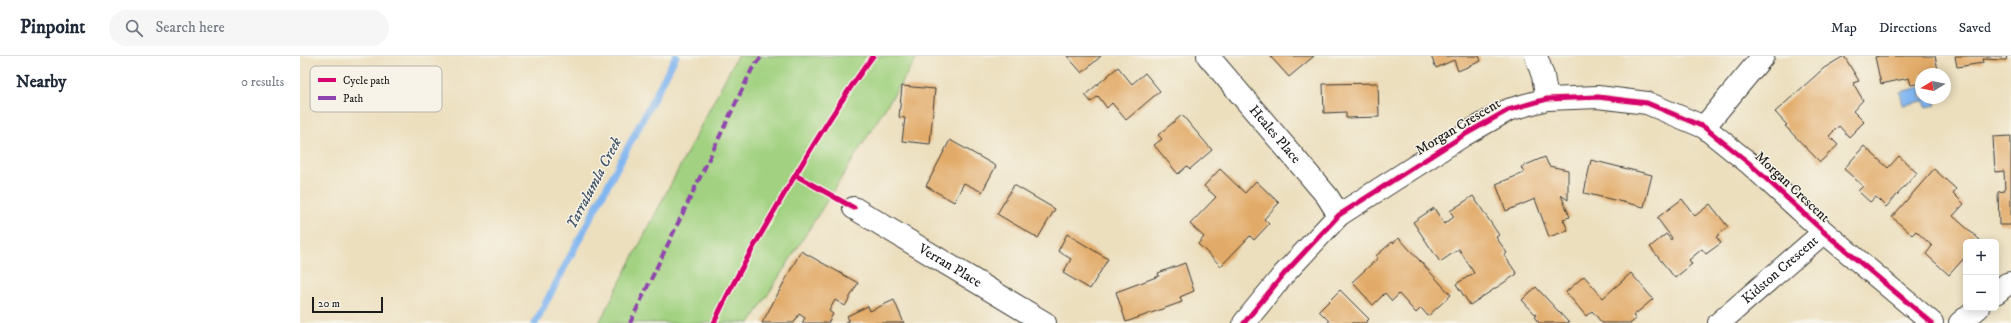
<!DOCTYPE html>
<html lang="en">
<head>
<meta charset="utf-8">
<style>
	:root { --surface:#fff; --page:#f6f6f7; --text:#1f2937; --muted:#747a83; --line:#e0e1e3 }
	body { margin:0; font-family:"IM FELL DW Pica",serif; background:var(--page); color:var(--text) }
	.controls { position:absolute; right:12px; bottom:12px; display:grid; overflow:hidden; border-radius:6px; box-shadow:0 2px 10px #0003 }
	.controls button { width:36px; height:36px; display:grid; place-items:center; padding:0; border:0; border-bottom:1px solid var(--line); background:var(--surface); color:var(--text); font:20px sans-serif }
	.compass { position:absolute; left:1615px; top:12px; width:36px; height:36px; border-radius:50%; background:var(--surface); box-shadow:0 2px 10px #0003; rotate:260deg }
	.scale { position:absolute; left:12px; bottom:10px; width:71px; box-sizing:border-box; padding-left:4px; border:2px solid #1c1c1c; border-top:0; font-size:11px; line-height:14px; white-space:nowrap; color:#1c1c1c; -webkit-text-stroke:3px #f7f3e8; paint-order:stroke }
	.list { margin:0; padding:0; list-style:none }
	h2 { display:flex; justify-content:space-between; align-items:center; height:52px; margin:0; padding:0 16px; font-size:17px }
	h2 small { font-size:13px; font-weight:400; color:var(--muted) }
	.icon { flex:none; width:22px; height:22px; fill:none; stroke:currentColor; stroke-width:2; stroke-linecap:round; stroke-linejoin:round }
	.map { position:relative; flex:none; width:1711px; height:267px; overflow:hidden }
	header { display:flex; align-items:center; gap:24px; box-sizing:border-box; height:56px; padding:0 20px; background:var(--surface); border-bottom:1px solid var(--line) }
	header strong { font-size:19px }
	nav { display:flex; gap:22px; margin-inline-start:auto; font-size:14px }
	.search { width:280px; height:36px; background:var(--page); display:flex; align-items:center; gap:10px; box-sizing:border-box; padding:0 14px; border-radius:22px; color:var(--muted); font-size:15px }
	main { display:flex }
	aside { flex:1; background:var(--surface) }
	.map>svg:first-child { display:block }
</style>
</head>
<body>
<header>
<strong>Pinpoint</strong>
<div class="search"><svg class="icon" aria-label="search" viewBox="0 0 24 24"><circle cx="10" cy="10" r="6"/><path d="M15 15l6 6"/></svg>Search here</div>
<nav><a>Map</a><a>Directions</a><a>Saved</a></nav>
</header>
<main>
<aside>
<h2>Nearby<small>0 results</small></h2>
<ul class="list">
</ul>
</aside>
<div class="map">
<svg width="1711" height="267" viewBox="0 0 1711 267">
	<rect width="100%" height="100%" fill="#f7f3e8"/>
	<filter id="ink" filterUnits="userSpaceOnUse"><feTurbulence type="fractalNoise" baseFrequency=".025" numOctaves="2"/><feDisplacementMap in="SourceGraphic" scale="8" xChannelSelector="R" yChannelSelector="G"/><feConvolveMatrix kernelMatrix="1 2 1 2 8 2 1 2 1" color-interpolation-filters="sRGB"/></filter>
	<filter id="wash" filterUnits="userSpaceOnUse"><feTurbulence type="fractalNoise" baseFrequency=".012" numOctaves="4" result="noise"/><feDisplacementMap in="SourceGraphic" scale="16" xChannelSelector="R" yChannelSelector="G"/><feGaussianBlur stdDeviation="0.9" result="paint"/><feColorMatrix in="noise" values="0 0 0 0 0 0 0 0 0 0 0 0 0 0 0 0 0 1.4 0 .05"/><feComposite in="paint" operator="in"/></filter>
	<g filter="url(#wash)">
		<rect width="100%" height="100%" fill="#ecdfbe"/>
		<path fill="#a2d281" stroke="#5f774e" d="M437 0H618L450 267H299Z"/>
		<path fill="#81b6f0" stroke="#4e6986" d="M1621 31V42H1633L1636 49 1626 51 1624 45 1603 49 1600 36Z"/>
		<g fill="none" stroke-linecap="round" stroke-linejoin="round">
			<path stroke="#81b6f0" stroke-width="7" d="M235 267 376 0"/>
		</g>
		<g id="blocks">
			<path fill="#e2aa67" d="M767 0H801L782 17Z
				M970 0H1014L989 21Z
				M1131 0H1179L1181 5 1158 15 1154 4 1136 12Z
				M1544 0 1559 25 1553 27 1563 44 1553 55 1564 66 1549 81 1539 70 1529 80 1538 89 1520 106 1485 70 1487 69 1475 56 1524 12Z
				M1579 0H1635L1639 18H1621V27L1611 29 1609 22 1581 28 1575 1Z
				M1655 0H1707L1706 4 1682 3 1683 7 1657 11Z
				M818 11 832 28 845 17 860 35 826 64 812 47 807 52 798 40 791 46 785 39Z
				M1078 27 1079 61 1046 62V56L1024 57 1023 28Z
				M602 30 635 33 630 88 602 85 605 62 599 61Z
				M882 59 912 94 890 113 887 110 878 118 854 89 862 83 858 79Z
				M1711 80V169H1699L1698 136 1705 135 1704 115 1695 116 1693 81Z
				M650 84 696 110 682 136 664 127 654 146 626 130Z
				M1564 90 1588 112 1599 100 1617 117 1586 151 1576 141 1570 146 1558 135 1563 130 1544 113Z
				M1245 101 1249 110 1268 114V144L1261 139 1270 161 1263 163 1268 174 1249 181 1235 143 1206 155 1196 128 1224 117 1221 111Z
				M1291 104 1352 119 1344 151 1284 137Z
				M920 113 945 137 956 125 979 147 964 163 969 168 954 184 950 180 921 210 898 188 904 181 890 168 916 141 904 130Z
				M1634 113 1656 133 1653 137 1664 148 1653 160 1680 184 1678 186H1666V200L1649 219 1626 198 1632 190 1616 175 1612 179 1592 161Z
				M714 129 755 153 738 182 697 158Z
				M1173 140 1199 179 1196 181 1207 197 1204 199 1217 218 1170 249 1156 228 1174 217 1159 193 1140 206 1113 166 1134 152 1144 168 1154 161 1150 155Z
				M1382 143 1395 160 1410 148 1428 171 1416 181 1421 187 1406 198 1402 193 1389 204 1392 208 1375 222 1350 191 1366 178 1371 184 1372 182 1357 162Z
				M767 178 808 203 790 233 763 217 771 203 758 195Z
				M1099 182 1151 239 1128 260 1121 252 1116 257 1099 238 1092 245 1085 237 1073 249 1052 226 1078 202 1076 200 1092 186 1093 187Z
				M501 195 558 227 545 250 535 244 529 255 533 258 528 267H502L505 262 499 258 494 267H462Z
				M885 207 894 235 880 241 882 246 826 266 816 236 859 220 858 217Z
				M1331 217 1353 243 1333 260 1336 263 1331 267H1302L1292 255 1286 260 1266 236 1284 220 1303 242Z
				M1236 231 1269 267H1239L1234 261 1236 259 1222 244Z
				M1040 234 1069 263 1065 267H1027L1029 265 1019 255Z
				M594 244 604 267H544L549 264 547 260 568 250 570 255Z"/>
		</g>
	</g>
	<g filter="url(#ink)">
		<use href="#blocks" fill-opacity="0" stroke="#3b3934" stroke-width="1"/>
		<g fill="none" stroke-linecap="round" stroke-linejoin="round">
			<defs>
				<g id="minor">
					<path id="s1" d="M908 0 1027 140 1039 159"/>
					<path d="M1236 0 1243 20 1247 43"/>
					<path d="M1404 71 1463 0"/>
					<path id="s2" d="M554 152 745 267"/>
					<path d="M1696 237 1707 228 1711 227"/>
					<path d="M944 267 984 218 1039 159 1164 79 1208 54 1247 43 1298 41 1347 47 1404 71 1450 108 1524 176 1632 267"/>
					<path id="s3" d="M1419 267 1524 176"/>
					<path d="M1660 267 1678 252"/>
				</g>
			</defs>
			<use href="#minor" stroke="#3b3934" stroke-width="24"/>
			<use href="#minor" stroke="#fff" stroke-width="22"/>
			<path stroke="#8e44ad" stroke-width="4" stroke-dasharray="8 4" stroke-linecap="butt" d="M330 267 453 11 462 0"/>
			<defs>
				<path id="cycleway" d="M495 119 554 152
					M414 267C432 227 454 190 476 152 506 100 537 48 573 0
					M944 267 984 218 1039 159 1164 79 1208 54 1247 43 1298 41 1347 47 1404 71 1450 108 1524 176 1632 267"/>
			</defs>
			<use href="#cycleway" stroke="#f7f3e8" stroke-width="8"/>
			<use href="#cycleway" stroke="#d6006c" stroke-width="5"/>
		</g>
	</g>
	<g text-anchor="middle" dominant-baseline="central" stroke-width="3" stroke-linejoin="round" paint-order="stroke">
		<g font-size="14" fill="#1c1c1c" stroke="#f7f3e8">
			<text transform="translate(1158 71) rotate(-31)">Morgan Crescent</text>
			<text stroke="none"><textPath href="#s1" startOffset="103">Heales Place</textPath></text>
			<text transform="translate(1492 131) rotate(43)">Morgan Crescent</text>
			<text stroke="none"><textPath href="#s2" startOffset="112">Verran Place</textPath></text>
			<text stroke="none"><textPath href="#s3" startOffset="81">Kidston Crescent</textPath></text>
		</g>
		<g font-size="15" font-style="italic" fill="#3f5266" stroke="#f7f3e8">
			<text transform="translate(294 127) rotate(-62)">Yarralumla Creek</text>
		</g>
	</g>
	<rect x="10" y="10" width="132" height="46" rx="6" fill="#f7f3e8" stroke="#b5b2ab" stroke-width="1"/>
	<rect x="18" y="22" width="18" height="4" fill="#d6006c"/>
	<rect x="18" y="40" width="18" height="4" fill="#8e44ad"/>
	<g font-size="11" fill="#1c1c1c">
		<text x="43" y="28">Cycle path</text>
		<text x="43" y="46">Path</text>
	</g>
</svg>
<div class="controls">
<button>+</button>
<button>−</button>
</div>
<svg class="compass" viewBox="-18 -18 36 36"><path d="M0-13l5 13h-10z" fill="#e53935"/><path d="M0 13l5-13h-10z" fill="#747a83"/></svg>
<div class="scale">20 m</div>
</div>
</main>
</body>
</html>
